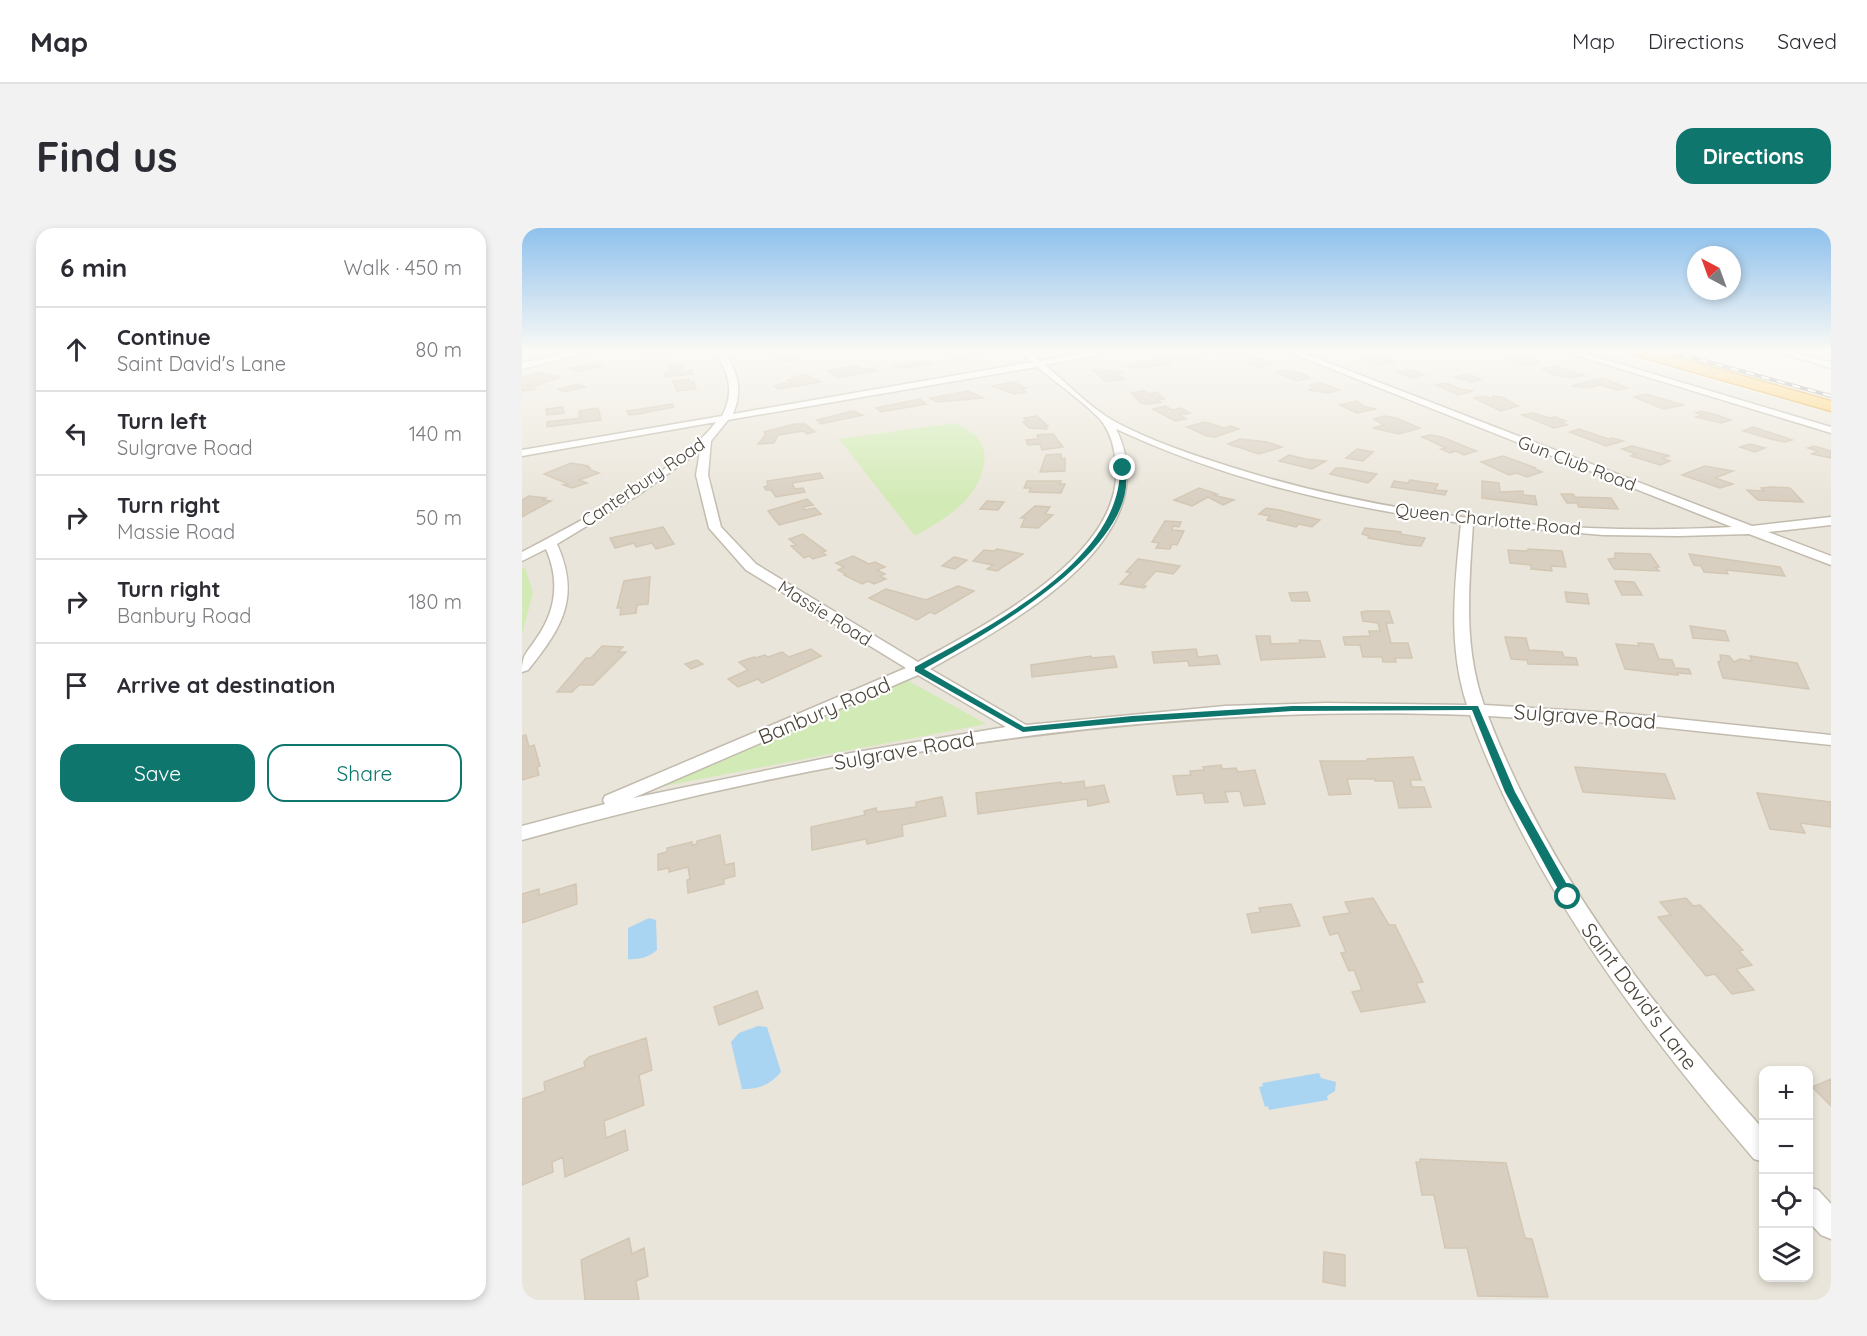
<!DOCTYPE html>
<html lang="en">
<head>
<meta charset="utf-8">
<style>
	:root { --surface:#fff; --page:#f2f2f3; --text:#2b2b33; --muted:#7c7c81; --line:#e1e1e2; --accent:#0f766e }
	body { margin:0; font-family:Quicksand,sans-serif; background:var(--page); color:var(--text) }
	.controls { position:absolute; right:18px; bottom:18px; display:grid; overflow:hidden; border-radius:12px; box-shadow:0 3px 9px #0003 }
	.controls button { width:54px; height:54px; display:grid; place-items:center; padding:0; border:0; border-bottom:2px solid var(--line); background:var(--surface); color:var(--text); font:30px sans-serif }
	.compass { position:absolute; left:1165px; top:18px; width:54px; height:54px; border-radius:50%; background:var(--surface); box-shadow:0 3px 9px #0003; rotate:319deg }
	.stop { position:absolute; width:18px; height:18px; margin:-14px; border:4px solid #0f766e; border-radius:50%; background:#fff }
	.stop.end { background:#0f766e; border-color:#fff; box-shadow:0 2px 6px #0008 }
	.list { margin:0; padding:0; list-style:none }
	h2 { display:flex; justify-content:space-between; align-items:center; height:78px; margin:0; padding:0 24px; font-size:26px }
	h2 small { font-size:20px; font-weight:400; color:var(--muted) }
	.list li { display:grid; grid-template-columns:39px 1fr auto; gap:18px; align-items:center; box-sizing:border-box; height:84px; padding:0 24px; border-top:2px solid var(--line) }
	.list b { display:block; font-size:22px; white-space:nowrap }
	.list p { margin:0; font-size:20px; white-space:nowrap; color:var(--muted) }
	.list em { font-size:20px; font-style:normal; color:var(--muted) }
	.actions { display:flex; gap:12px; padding:18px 24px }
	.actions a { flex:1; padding:14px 0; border:2px solid var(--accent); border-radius:18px; text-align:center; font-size:21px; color:var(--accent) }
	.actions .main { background:var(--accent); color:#fff }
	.icon { flex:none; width:33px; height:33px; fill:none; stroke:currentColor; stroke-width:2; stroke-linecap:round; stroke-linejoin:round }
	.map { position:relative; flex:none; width:1309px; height:1072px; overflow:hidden; border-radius:18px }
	header { display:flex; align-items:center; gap:36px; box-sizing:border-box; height:84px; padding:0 30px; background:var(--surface); border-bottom:2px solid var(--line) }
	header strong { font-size:28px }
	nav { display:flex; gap:33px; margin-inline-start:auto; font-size:21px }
	.intro { display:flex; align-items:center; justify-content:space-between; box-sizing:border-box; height:144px; padding:0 36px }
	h1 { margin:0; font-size:42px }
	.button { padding:15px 27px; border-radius:18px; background:var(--accent); color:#fff; font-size:21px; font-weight:700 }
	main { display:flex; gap:36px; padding:0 36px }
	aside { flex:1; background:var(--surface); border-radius:18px; box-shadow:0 3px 9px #0003 }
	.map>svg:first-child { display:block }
</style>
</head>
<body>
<header>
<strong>Map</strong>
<nav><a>Map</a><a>Directions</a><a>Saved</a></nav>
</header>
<div class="intro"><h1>Find us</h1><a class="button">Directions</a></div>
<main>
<aside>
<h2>6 min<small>Walk · 450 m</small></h2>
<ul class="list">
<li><svg class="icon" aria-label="ahead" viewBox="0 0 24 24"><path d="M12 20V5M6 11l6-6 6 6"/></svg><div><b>Continue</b><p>Saint David's Lane</p></div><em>80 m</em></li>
<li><svg class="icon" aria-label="left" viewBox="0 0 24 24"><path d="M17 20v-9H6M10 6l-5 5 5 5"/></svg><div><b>Turn left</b><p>Sulgrave Road</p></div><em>140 m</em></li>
<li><svg class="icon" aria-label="right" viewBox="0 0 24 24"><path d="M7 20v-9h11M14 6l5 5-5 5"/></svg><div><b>Turn right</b><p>Massie Road</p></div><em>50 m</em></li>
<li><svg class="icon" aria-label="right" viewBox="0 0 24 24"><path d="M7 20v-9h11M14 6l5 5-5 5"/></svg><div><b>Turn right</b><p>Banbury Road</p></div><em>180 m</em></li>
<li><svg class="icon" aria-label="arrive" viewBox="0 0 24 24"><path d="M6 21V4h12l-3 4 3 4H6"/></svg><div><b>Arrive at destination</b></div></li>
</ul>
<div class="actions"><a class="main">Save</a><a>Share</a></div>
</aside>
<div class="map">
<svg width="1309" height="1072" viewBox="0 0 1309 1072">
	<rect width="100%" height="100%" fill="#f6f3ec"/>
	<path fill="#eae5da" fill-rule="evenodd" d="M0 123H1083L1309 185V1072H0ZM1242 842H1286V1050H1242Z"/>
	<path fill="#d2eab5" d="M433 195C452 204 466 214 462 236 456 273 422 291 393 308L317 211Z
		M3 339 11 365 0 406V341Z
		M385 452 464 496 137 559Z"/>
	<path fill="#a9d4f2" d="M127 690 134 692 135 722C127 729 117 732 106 731V700Z
		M236 798 245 799 259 844C249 856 236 862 220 861L209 814 217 805Z
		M797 845 799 850 814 854 813 863 805 868 806 872 747 882 746 878 743 879 737 859 741 858 740 855Z"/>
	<path fill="#d8cfc1" stroke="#d3c7b4" stroke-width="1.5" d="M149 123 150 126 140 128 116 126Z
		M268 123 273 130 278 131 258 134 251 128 256 127 255 124Z
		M452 123 459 127 432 132 426 128 437 126 433 124Z
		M704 123H723L729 127 708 129 700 126 707 124Z
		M674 125 687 127 668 133 651 130Z
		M858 126 864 128 859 130 874 134 857 138 838 131Z
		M992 126 1009 130 1018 134 1002 138 982 131 991 129 985 127Z
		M732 130 742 132 751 136 737 139 721 133Z
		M639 131 648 136 611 140 605 137Z
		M399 132 411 135 384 140 371 138Z
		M73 135 80 138 59 144 48 140Z
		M161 135V143L170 142 171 146 143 149V146L149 145 145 137Z
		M337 138 342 142 351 140 355 143 315 150 305 142Z
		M1031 138 1054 145 1061 147 1050 150 1032 147 1020 141Z
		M579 141 583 143H596L600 145 594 146 602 151 584 154 571 142Z
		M764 142 781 146 788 150 774 153 754 144Z
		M885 142 893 143 901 147 890 150 875 144Z
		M17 145 38 149 14 158 4 157 13 161 0 163V149Z
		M945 146 956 150 959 152 950 154 933 149Z
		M285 147 299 154 256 161 252 158 268 154 265 152 272 151 270 149Z
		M1080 150 1106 160 1096 162 1077 157 1065 160 1049 158Z
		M167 151V154H172L174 161 155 163 151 153Z
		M491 154 504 160 500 161 504 164 492 166 470 158Z
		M796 155 804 157 818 162 806 165 786 162 793 160 788 157Z
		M924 155 938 161 951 163 936 167 914 157Z
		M56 156 63 159 42 164 36 161Z
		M446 163 461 170 415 174 408 170Z
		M622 163 627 166 635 164 642 171 635 172 639 174 626 176 619 175 609 165Z
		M1123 166 1141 171 1162 177 1141 181 1112 169Z
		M961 168 971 171V168L980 169 996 178 979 183 952 170Z
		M398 171 404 176 359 184 354 180Z
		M835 173 843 179 854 181 835 185 818 177Z
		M150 176 152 179 117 186 107 187 105 183Z
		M643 178 650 182 659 180 668 185 658 187 664 191 653 193 631 181Z
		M41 179 42 185 25 187 24 181Z
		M76 180 79 192 25 199V194L58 190 57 183Z
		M331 183 341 187 299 196 295 192Z
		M1179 183 1195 187 1209 192 1199 195 1174 189 1181 187 1174 185Z
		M1011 185 1027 190 1033 189 1044 193 1039 194 1045 197 1032 200 1000 187Z
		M515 188 526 198H523L525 201 507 200 501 194 505 193 502 190Z
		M862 188 874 190 898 200 877 206 851 200 862 197 852 191Z
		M683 194 702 200 709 198 717 201 693 209 685 208 665 199Z
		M273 196H283L293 204 285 206 281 203 256 207 252 215 236 216 244 206 242 204Z
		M1231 199 1262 209 1270 212 1263 214 1252 212 1221 203Z
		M1057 201 1086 211 1091 210 1101 213 1084 218 1048 204Z
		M531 206 541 219 520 222 518 216 506 217 504 212 516 211 515 207Z
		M908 207 920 209 954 223 942 227 934 223 928 225 919 221 924 220 900 209Z
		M718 211 745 214 760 219 737 226 706 216Z
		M1228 216 1243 220 1233 224 1218 219Z
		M1110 218 1148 228 1140 230 1148 233 1138 237 1109 228 1114 226 1100 221Z
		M1292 218 1309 223V230L1290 226 1296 223 1286 220Z
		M835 221 851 224 841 233 824 230Z
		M539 226V231L543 230V243L518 244 524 227Z
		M767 227 783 231 804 233 790 241 757 233Z
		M981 228 1014 240H1011L1020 244 1005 249 995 245 987 247 959 234Z
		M49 235 67 238 64 239 68 240 66 241 77 245 57 252 65 255 50 260 41 257 46 256 22 246Z
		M1183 238 1211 243 1193 250 1211 256 1198 260 1160 247Z
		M814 240H821L855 246 846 255 808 246Z
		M298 245 301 250 270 255 273 261 281 260 283 264 254 269 249 262H244L242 259 246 258 245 253Z
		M888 252 916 256 913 262 925 263 923 267 869 259 872 253 886 255Z
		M505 253H539L537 256H543L539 265 507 264 509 260H502Z
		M960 253 977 255 978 264 1001 263V267L1013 268 1015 277 960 270Z
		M1249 259 1268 260 1281 274 1236 272 1225 262 1242 263 1239 260Z
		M677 260 695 266 691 267 712 272 701 277 686 269 670 278 652 272Z
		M1039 266H1051L1053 269 1089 270 1096 281 1057 279 1055 275H1045Z
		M7 268 24 270 21 272 29 273 0 289V272Z
		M285 271 291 277 281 279 283 282 293 280 299 286 257 297 246 283Z
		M465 273 482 274 476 282 458 281Z
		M513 278 528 279 523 286 531 287 516 300 499 299 503 290H499Z
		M744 280 757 282 798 292 790 299 777 296 774 299 745 292 748 288 737 286Z
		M643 293 659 294 657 299 651 298 650 302 662 303 655 317 650 316 648 321 634 320 637 315 630 314Z
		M141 299 152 316 134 321 130 315 114 319 112 315 93 320 88 310Z
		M843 300 879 304 878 306 903 310 899 318 886 317 846 310 847 308 840 306Z
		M281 306 304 323 300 324 304 327 291 331 287 328 282 330 269 318 274 317 267 311Z
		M475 321 501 326 475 343 465 341 471 337 451 333 462 322 472 323Z
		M1006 321 1040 323 1044 339 1029 338 1030 343 1009 341V337L988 335 986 322 1006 323Z
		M1093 325 1128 326 1137 339H1133L1137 343 1092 341 1086 331 1093 330Z
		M1167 326 1258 339 1263 348 1204 342 1206 346 1182 344 1179 338 1172 337Z
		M331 328 347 336 353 334 363 339 355 342 363 346 358 348 364 351 352 356 346 353 340 356 322 347 324 346 316 342 322 339 314 335Z
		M432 329 445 332 433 341 420 338Z
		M616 331 623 332 658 338 651 346 634 343 621 357 624 358 622 360 598 356 609 345 604 344Z
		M128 349 126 376 115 377 114 385 98 387 99 380H95L102 353Z
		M1093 353 1112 354 1120 367H1100Z
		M436 358 452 363 413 386 408 384 395 392 347 370 364 361 404 372Z
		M785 364 788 373H770L767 365Z
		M1043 364 1065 366 1067 376 1045 374Z
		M845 383H867L871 395H864L869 415H886L890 430H873L874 434H861L860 429H841L838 417H823L821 409 848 408 847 403H858L856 395 841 393 839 384Z
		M1168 398 1203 403 1207 413 1171 410Z
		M734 408H748L749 416 778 415 777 412 798 413 803 429 739 432Z
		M983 409 1004 410 1007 422 1040 424 1042 429 1054 430 1056 437 1006 436 1005 432 989 431Z
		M1116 415 1131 416 1137 431 1150 432 1153 440 1167 441 1169 446 1155 445 1156 447 1103 441 1094 416 1117 418Z
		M80 418 101 419 96 424H104L71 457H57L50 464H35L64 430H69Z
		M289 421 299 428 240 455 236 451 216 459 206 451 226 442 217 434 232 429 234 430 243 427 246 429 260 424 267 429Z
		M674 421 676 429 695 427 698 436 667 438 666 433 632 435 630 424Z
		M1198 427 1207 428 1212 434 1218 431 1230 433 1228 428 1275 435 1287 461 1201 450 1196 434 1199 432Z
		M569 428V430L592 428 595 439 510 449 509 437Z
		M175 432 181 436 169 441 163 436Z
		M4 507 7 519 12 517 18 538 15 539 17 547 0 552V508Z
		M891 529 899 552H888L890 559H902L909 579 877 580 871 553H853V551H825L829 566 807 567 798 533H846L845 531Z
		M699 537 700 541 714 540 716 544 733 542 743 576 722 578 718 563 703 564 706 574 683 575 681 565 655 567 651 548 669 547 668 543 682 542 681 539Z
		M1053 539 1143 546 1153 571 1061 564Z
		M562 553 563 560 582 557 587 574 566 578 565 571 456 586 454 565 539 554V556Z
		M1235 565 1309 574V599L1278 595 1283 605 1248 601Z
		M420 569 424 588 380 597 381 608 345 616 344 611 290 622 289 599 343 587 342 583 354 580 355 584 394 579V574Z
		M198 607 203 637 212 635 213 648 202 651V656L166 665 165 652 168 651 166 639 147 644V640L136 642V626L145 624V620L170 614V617L175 616V613Z
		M54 656 55 676 0 695V666L17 661V667Z
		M851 670 867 697H873L901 754 894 755 903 774 839 784 830 764 840 762 832 742 827 743 819 725 824 724 816 705 808 707 801 689 828 685 823 674Z
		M1164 670 1171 678 1178 677 1221 722 1217 723 1230 737 1214 741 1232 762 1210 766 1193 746 1184 748 1136 689 1149 687 1138 674Z
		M769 676 778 698 730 705 725 686 739 684 737 680Z
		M235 763 241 780 197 797 192 779Z
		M124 810 130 842 117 847 122 877 82 893 84 910 103 902 106 922 43 949 41 929 30 934 31 944 0 957V871L23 863 22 854 63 839 62 834 67 829Z
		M1309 851V878L1290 859Z
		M898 931 984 935 1003 1010 1010 1011 1026 1069 956 1068 945 1020H923L912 967H900L894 934H898Z
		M107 1010 110 1026 122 1020 126 1048 114 1053 117 1072H63L59 1032Z
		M802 1024 823 1027V1058L801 1054Z"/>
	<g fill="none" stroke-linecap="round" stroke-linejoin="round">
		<defs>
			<path id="minor" d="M54 123H71L0 141V135Z
				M192 123H201C216 143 221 162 211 186L510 134 497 123H506L518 133 575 123H595L523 137C545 155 566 178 590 192 628 213 671 227 712 240 868 289 1047 308 1210 299L764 123H776L1230 298 1309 289V297L1246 304 1309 328V337L1227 306 1157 308 1081 307 951 296C947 358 941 418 962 477L1108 486 1309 507V517L1108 496 966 488C1026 645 1129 778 1242 902V934L1232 931C1117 797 1009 655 948 487 627 475 309 526 0 612V598L83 576 81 572 83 568 384 440 224 342 187 300 174 247 178 223 116 267 35 316C59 369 40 400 6 442L0 444C0 426 5 425 14 411 34 383 38 353 24 321L0 333V324C55 295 157 243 194 194L0 228V222L200 188C213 164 207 144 192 123ZM515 139C531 152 570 180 581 195 590 208 593 223 594 238 601 328 463 397 396 434L234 336 199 299 186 247 189 213 206 192ZM594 201C704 252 819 279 939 295 933 356 925 416 945 477L804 475 703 478 504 497 408 441C486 397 649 312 594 201ZM396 447 484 499 329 525 111 570Z
				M1040 123H1054L1309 199V205Z
				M1252 123H1267L1309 134V140Z
				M1286 959 1296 962 1309 976V1011L1299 1007 1286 993Z"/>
			<path id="motorway" d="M1107 123H1132L1309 173V183L1109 126Z"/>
		</defs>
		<use href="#minor" stroke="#c2bbae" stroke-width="3"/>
		<use href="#motorway" stroke="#e0a43c" stroke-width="3"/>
		<use href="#minor" fill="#fff" fill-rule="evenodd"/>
		<use href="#motorway" fill="#ffcf6e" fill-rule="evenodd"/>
		<defs>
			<path id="rail" d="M1147 123 1309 168"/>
		</defs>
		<use href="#rail" stroke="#9a9a9a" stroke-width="4"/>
		<use href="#rail" stroke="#fff" stroke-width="2" stroke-dasharray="8" stroke-linecap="butt"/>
	</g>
	<linearGradient id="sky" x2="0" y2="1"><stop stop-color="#8fc1ec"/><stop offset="0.45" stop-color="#fbfaf6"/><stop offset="1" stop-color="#fbfaf6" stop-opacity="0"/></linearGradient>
	<rect width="1309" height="273" fill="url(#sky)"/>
	<path fill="#0f766e" d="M603 239C621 321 460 408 402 441L502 499 610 488 770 478H956L993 564 1052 669 1050 672H1042L983 564 950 482 770 483 610 494 501 504 393 443V439C464 400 599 334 598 240Z"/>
	<g text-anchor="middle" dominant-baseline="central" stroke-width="4.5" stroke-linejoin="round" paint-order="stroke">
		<g font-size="18" fill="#4b4439" stroke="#fff">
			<text transform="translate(1055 235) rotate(21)">Gun Club Road</text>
			<text transform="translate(121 254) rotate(-34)">Canterbury Road</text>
			<text transform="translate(966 291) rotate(6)">Queen Charlotte Road</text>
			<text transform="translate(303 385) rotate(32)">Massie Road</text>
		</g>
		<g font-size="21" fill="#4b4439" stroke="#fff">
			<text transform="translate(302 482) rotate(-23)">Banbury Road</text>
			<text transform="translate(1063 488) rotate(4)">Sulgrave Road</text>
			<text transform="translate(382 522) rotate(-10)">Sulgrave Road</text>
			<text transform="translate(1118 768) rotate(53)">Saint David's Lane</text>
		</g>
	</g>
</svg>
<div class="controls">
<button>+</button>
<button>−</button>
<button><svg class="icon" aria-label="locate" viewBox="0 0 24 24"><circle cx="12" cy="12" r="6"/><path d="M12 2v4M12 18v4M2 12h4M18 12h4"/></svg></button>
<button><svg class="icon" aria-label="layers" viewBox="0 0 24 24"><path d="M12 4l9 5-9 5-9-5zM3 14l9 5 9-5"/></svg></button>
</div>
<svg class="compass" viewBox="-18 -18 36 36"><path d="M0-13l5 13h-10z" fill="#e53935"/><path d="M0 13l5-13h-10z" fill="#7c7c81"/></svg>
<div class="stop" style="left:1046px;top:669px"></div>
<div class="stop end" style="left:601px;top:240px"></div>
</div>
</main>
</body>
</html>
